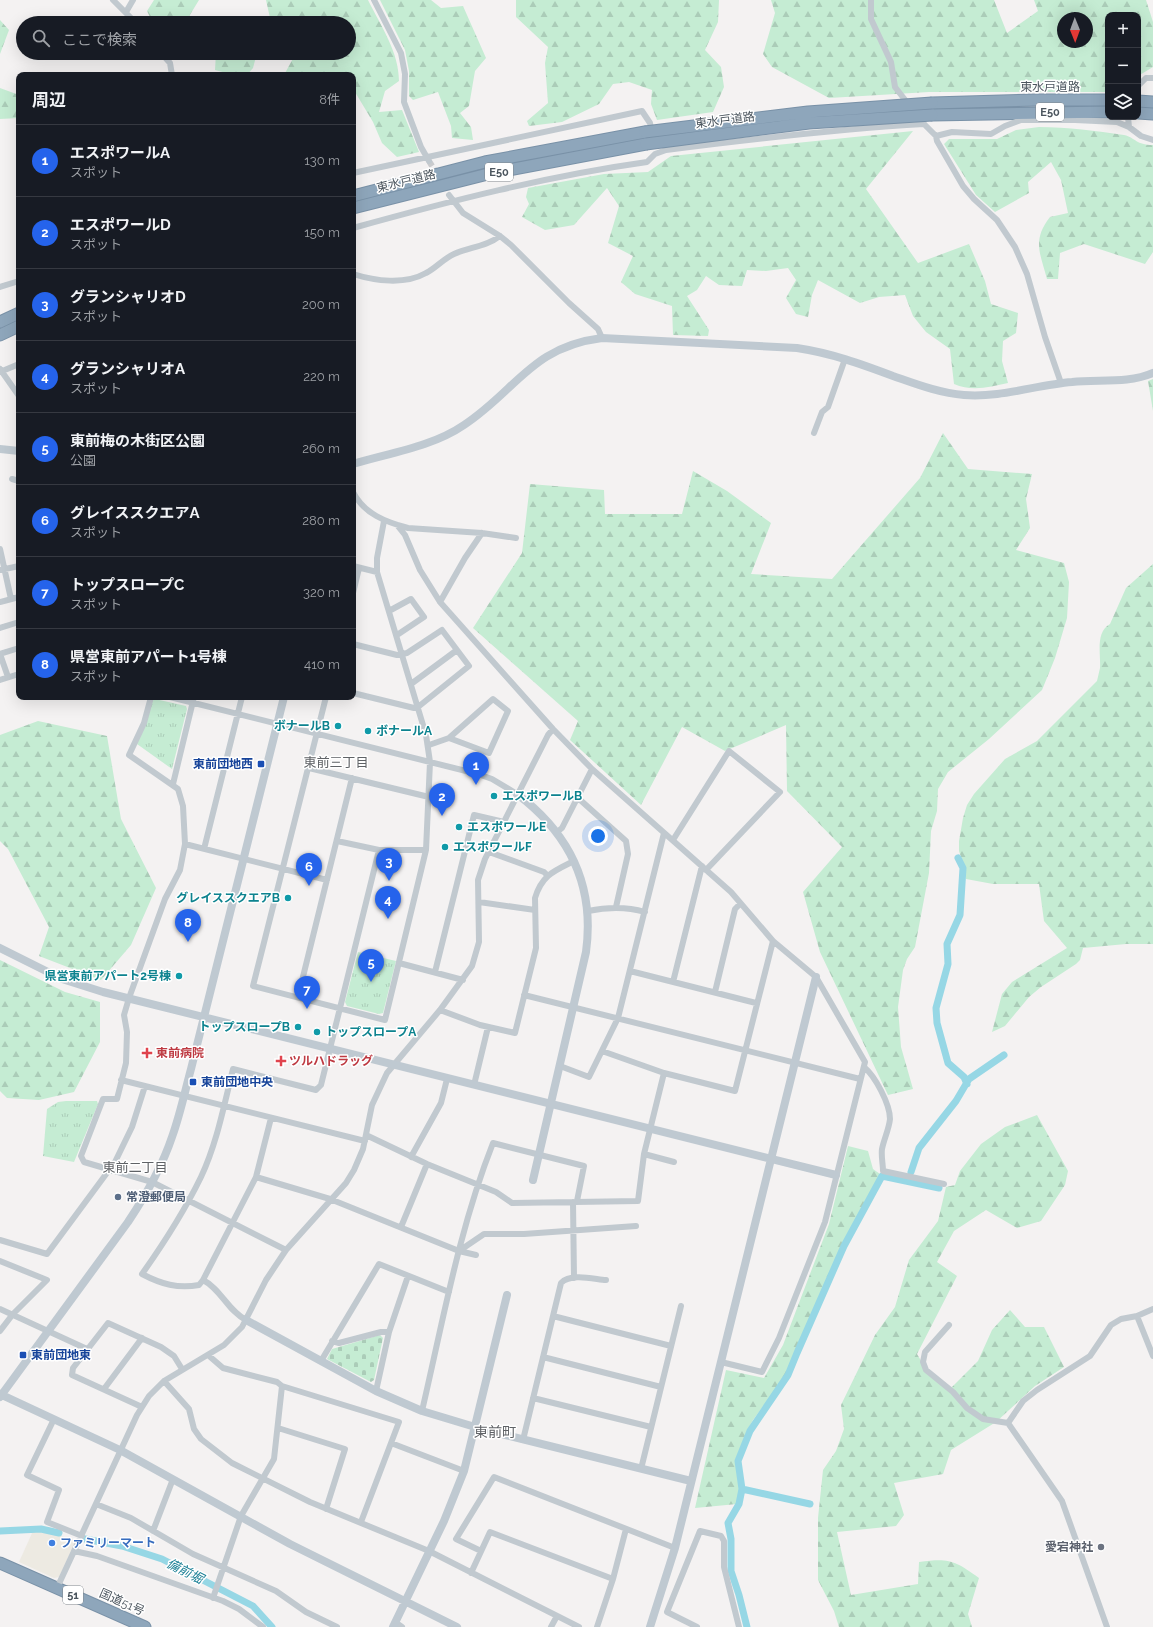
<!DOCTYPE html>
<html lang="ja">
<head>
<meta charset="utf-8">
<style>
	:root { --surface:#171b24; --page:#20242c; --text:#f1f3f6; --muted:#9ea1a6; --line:#363941; --accent:#2563eb }
	body { margin:0; font-family:Raleway,"Noto Sans JP",sans-serif; background:var(--page); color:var(--text) }
	.controls { position:absolute; right:12px; top:12px; display:grid; overflow:hidden; border-radius:8px; box-shadow:0 4px 16px #0002 }
	.controls button { width:36px; height:36px; display:grid; place-items:center; padding:0; border:0; border-bottom:1px solid var(--line); background:var(--surface); color:var(--text); font:20px sans-serif }
	.compass { position:absolute; left:1057px; top:12px; width:36px; height:36px; border-radius:50%; background:var(--surface); box-shadow:0 4px 16px #0002; rotate:179deg }
	.you { position:absolute; left:598px; top:836px; width:14px; height:14px; margin:-10px; border:3px solid #fff; border-radius:50%; background:#1a73e8; box-shadow:0 0 0 6px #1a73e833 }
	.badge { display:grid; place-items:center; width:26px; height:26px; border-radius:50%; background:var(--accent); color:#fff; font-size:13px; font-weight:700 }
	.pin { position:absolute; translate:-50% -33px; filter:drop-shadow(0 1px 2px #0008) }
	.pin::after { content:''; position:absolute; top:21px; width:14px; height:12px; background:inherit; clip-path:polygon(0 0,100% 0,50% 100%) }
	.list { margin:0; padding:0; list-style:none }
	h2 { display:flex; justify-content:space-between; align-items:center; height:52px; margin:0; padding:0 16px; font-size:17px }
	h2 small { font-size:13px; font-weight:400; color:var(--muted) }
	.list li { display:grid; grid-template-columns:26px 1fr auto; gap:12px; align-items:center; box-sizing:border-box; height:72px; padding:0 16px; border-top:1px solid var(--line) }
	.list b { display:block; font-size:15px; white-space:nowrap }
	.list p { margin:0; font-size:13px; white-space:nowrap; color:var(--muted) }
	.list em { font-size:13px; font-style:normal; color:var(--muted) }
	.icon { flex:none; width:22px; height:22px; fill:none; stroke:currentColor; stroke-width:2; stroke-linecap:round; stroke-linejoin:round }
	.map { position:relative; flex:none; width:1153px; height:1627px; overflow:hidden }
	.search { position:absolute; background:var(--surface); box-shadow:0 4px 16px #0002; left:16px; top:16px; width:340px; height:44px; display:flex; align-items:center; gap:10px; box-sizing:border-box; padding:0 14px; border-radius:22px; color:var(--muted); font-size:15px }
	.panel { position:absolute; background:var(--surface); box-shadow:0 4px 16px #0002; left:16px; top:72px; width:340px; height:628px; border-radius:8px }
	.map>svg:first-child { display:block }
</style>
</head>
<body>
<div class="map">
<svg width="1153" height="1627" viewBox="0 0 1153 1627">
	<defs>
		<pattern id="forest-firs" width="22" height="20" patternUnits="userSpaceOnUse"><rect width="22" height="20" fill="#c5ecd3"/><path d="M5 1l3.5 6h-7zM16 11l3.5 6h-7z" fill="#abccb8"/></pattern>
		<pattern id="cemetery-stones" width="16" height="16" patternUnits="userSpaceOnUse"><rect width="16" height="16" fill="#c5ecd3"/><path d="M2 7V4a2 2 0 0 1 4 0v3zM10 15v-3a2 2 0 0 1 4 0v3z" fill="#abccb8"/></pattern>
		<pattern id="park-tufts" width="24" height="20" patternUnits="userSpaceOnUse"><rect width="24" height="20" fill="#c5ecd3"/><path d="M3 7l-1-3M5 7V3M7 7l1-3M15 17l-1-3M17 17v-4M19 17l1-3" fill="none" stroke="#abccb8"/></pattern>
	</defs>
	<rect width="100%" height="100%" fill="#f4f2f2"/>
	<path fill="#edeae2" d="M33 1531 48 1533 76 1540 59 1577 54 1578 19 1562Z"/>
	<path fill="url(#forest-firs)" fill-rule="evenodd" d="M154 0H199L185 23H153L147 11Z
		M266 0H368C381 26 399 52 399 81L385 91 379 112 402 110 419 152 397 157 382 143 373 122 355 92 353 93V75H284L296 53H349V23H277L270 18Z
		M380 0H431L441 8 463 6 486 58 475 71 469 106 460 113 471 127 473 140 452 138 451 126 438 92 413 100 409 96V71L405 50Z
		M516 0H719L718 22 705 50 721 67 724 87 713 112 657 120 651 104 652 90 629 82 613 84 599 104 562 122 529 126 527 121 548 103 545 63 548 47 516 17Z
		M771 0H994L1007 33 1038 11 1034 0H1146L1153 22V67L1138 76V15H1108V92H929L829 98 772 67 763 54 775 13ZM1063 18H1087V42H1063Z
		M0 20 9 30 0 54Z
		M216 53H257L253 68 247 75H234L215 70Z
		M0 88 19 95V118L0 119Z
		M1039 127C1068 127 1096 131 1124 135 1136 138 1136 145 1153 145V252L1145 264 1084 244 1060 253 1058 279H1047C1040 253 1032 240 1050 217L1068 213 1061 180 1051 162 1028 182 1029 193 995 212 976 195 944 144 949 139H997L1016 130Z
		M913 131 866 189 918 263 969 244 985 281 991 304 1018 313 1016 333 1003 341 1002 361 1008 383C990 387 972 392 954 384L950 349 926 332 913 316 905 295 879 297 860 303 818 280 812 295 808 317 796 314 786 298 796 280 788 268 766 271 747 270 742 286 719 285 706 276 697 290 687 296 709 330 708 336 673 335 672 306 635 294 621 282 633 256 608 243 619 206 607 188 574 225 545 230 522 217 529 204 526 197 528 188 604 174 648 172 671 156Z
		M1153 379V411L1148 381Z
		M943 433 968 469 1032 474 1026 499 1030 528 1016 550 1064 563 1069 582 1067 618 1055 658 1042 690 989 739 948 772 938 789 937 811 931 831 929 873 915 947 907 959 903 970 898 1007 901 1047 913 1089 888 1095 820 952 803 892 842 847 787 791 786 725 725 751 682 727 641 805 570 740 578 721 473 628 522 553 530 484 604 490 605 514H682L693 471 727 491 771 523 751 574 832 579 920 478Z
		M1153 564V944H1126L1083 948 1080 960 1076 964 1041 987 1029 997 1005 1026 992 1032 1002 994 1012 982 1067 948 1044 921 1039 884H993L966 879 965 869 959 851V841L963 818 967 805 974 794 1005 759 1037 741 1097 681C1098 677 1099 672 1100 668 1101 655 1095 632 1110 624L1126 588Z
		M38 721 107 736 121 819 156 888 131 945 101 980 39 956 49 927 8 849 0 841V735Z
		M0 960 65 992 100 1002V1042L74 1092 39 1100 7 1098 0 1091Z
		M1037 1115 1068 1171 1065 1185 1041 1221 1017 1228 986 1210 954 1231 937 1262 957 1276 917 1354 923 1364 949 1390 978 1361 992 1330 1010 1310 1025 1327H1044L1064 1367 1035 1386 996 1422 951 1450 943 1474 894 1483 904 1515 896 1526 837 1532 851 1595 918 1584 919 1562C949 1558 954 1560 979 1578L968 1614 972 1627H839L834 1611 818 1580V1518L823 1470 836 1451 844 1429 841 1405 875 1335 895 1307 909 1260 938 1221 946 1187 955 1185 960 1171 981 1144 1005 1127Z
		M848 1146 868 1151 873 1169 880 1174 842 1245 787 1374 753 1420 747 1431 736 1461 741 1490 737 1504 695 1508 726 1370 764 1378 783 1345 829 1224Z"/>
	<path fill="url(#cemetery-stones)" d="M380 1335 383 1338 374 1380 371 1382 327 1359 332 1349Z"/>
	<path fill="url(#park-tufts)" d="M155 699 186 706 187 709 172 769 137 744 152 701Z
		M358 952 396 961 383 1013 379 1014 347 1006 345 1002Z
		M66 1101H97L98 1104 74 1162 43 1156 47 1109 58 1102Z"/>
	<g fill="none" stroke-linecap="round" stroke-linejoin="round">
		<path stroke="#96d7e5" stroke-width="7" d="M958 858 963 868 960 915 947 944 948 964 936 1008 937 1023 948 1063 964 1077 967 1084
			M911 1172 919 1148 956 1101 969 1079 1004 1055
			M742 1489 810 1504
			M0 1531 41 1529 59 1533
			M85 1539 122 1546 162 1559 253 1606 272 1627
			M747 1627 739 1595 731 1571V1539L728 1523 739 1504 742 1489 738 1461 750 1431 788 1375 797 1353 844 1246 882 1176 939 1188"/>
		<path stroke="#cacbcd" stroke-width="6" stroke-dasharray="6 3" stroke-linecap="butt" d="M429 161 438 176"/>
		<defs>
			<path id="highway" d="M1138 101 1153 102
				M932 103 1036 100H1108
				M1138 113 1153 114
				M932 115 1108 112
				M353 196 485 162 645 132
				M353 208 488 174 646 144
				M0 322 19 313
				M0 335 19 326
				M0 1563 145 1627"/>
		</defs>
		<use href="#highway" stroke="#7991a7" stroke-width="13"/>
		<path stroke="#c1c9cf" stroke-width="6" d="M113 0 136 23
			M374 0 401 53 405 74 404 102 421 147 429 161
			M871 0V19L891 62 895 87 909 105
			M126 12 133 0
			M161 53 170 63 172 75
			M1138 86 1146 78H1153
			M1128 117 1129 127
			M922 122 936 136 937 141 963 186 974 199 997 220 1015 247 1027 274 1045 337 1061 383
			M936 136 952 132 991 134 1005 126 1021 120H1075L1117 122 1129 127 1141 136 1153 140
			M353 173 642 111 650 123 652 133
			M449 195 463 213 500 236 511 245 569 303 598 329 602 338
			M353 228C450 201 547 176 647 162L655 154 666 150C752 139 837 129 924 124
			M353 274C375 281 405 285 426 273 436 268 443 259 454 254 469 247 486 247 500 236
			M0 287 19 281
			M0 369 19 396
			M0 372 19 364
			M814 433 822 412 828 407 845 359
			M12 479 19 481
			M353 492C364 514 386 522 408 528L482 533 516 538
			M397 525 405 535 420 570 440 602 553 729 592 769 731 892 773 941 816 977 865 1062 825 1222 779 1338 762 1372 721 1362
			M0 549 11 599
			M353 566 377 572
			M0 570 19 566
			M353 593 359 568
			M0 602 19 597
			M440 602 465 558 482 533
			M389 611 411 599 424 617 397 635
			M0 628 19 622
			M353 644 397 655 407 653 442 630 469 666 418 707 414 708 353 693
			M0 654 8 677
			M0 654 19 648
			M0 680 19 674
			M411 684 457 650
			M151 697 144 723 129 755 178 789 183 806 185 844 180 870 165 899 129 998 124 1015 127 1032 126 1063 117 1099H103L81 1156 84 1162 152 1182 286 1250
			M170 697 478 774 492 779 517 794
			M326 697 253 986 385 1020 426 850 430 762 426 735 377 572V558L384 521
			M429 745 449 738 489 753 508 711 493 699 449 738
			M309 768 429 797
			M173 784 194 697
			M578 798 626 841 628 854 616 907
			M557 832 562 828 592 769
			M673 840 729 751 780 792 706 870
			M337 841 379 850H426
			M185 844 327 880
			M204 849 242 697
			M489 852 544 872 547 875
			M479 902 535 910
			M588 911C607 907 625 906 645 912
			M399 963 463 980
			M630 971 756 1003
			M435 972 474 815 504 822
			M673 982 702 866
			M715 992 735 909 740 904
			M524 995 860 1079
			M298 997 352 778
			M440 1010 480 1025 515 1033 536 948 535 898C542 875 554 871 574 861
			M602 1051 664 1073 735 1091 773 941
			M560 1066 589 1077 618 1018 664 833
			M864 1067C875 1076 890 1104 890 1119 889 1129 884 1139 882 1149 881 1156 883 1164 883 1171L944 1184
			M121 1080 365 1141
			M474 1085 488 1027
			M271 1118 256 1177 203 1280 199 1285C178 1289 161 1284 142 1274 164 1243 184 1212 201 1177 217 1143 224 1105 233 1069L316 1090 321 1085 379 850
			M366 1135 427 1164 496 1192 512 1203 638 1201 644 1154 664 1073
			M644 1154 674 1162
			M411 1157 441 1103 447 1079
			M256 1177 330 1199 459 1251 476 1255
			M573 1202 574 1278
			M401 1227 427 1164
			M0 1240 47 1254 115 1162 132 1127 145 1086
			M459 1251 484 1234H524L636 1226
			M0 1261 47 1280 13 1314 0 1331
			M203 1280C221 1289 228 1311 246 1320
			M0 1309 87 1349
			M553 1316 671 1346
			M1137 1316 1153 1356
			M949 1325 925 1352 923 1362 926 1370 953 1392 967 1408 983 1419 1008 1423 1062 1501 1107 1627
			M332 1341 339 1343 381 1332H389
			M208 1355 223 1368 277 1382 282 1386
			M543 1357 661 1387
			M321 1361 379 1264 449 1292
			M164 1381 189 1409 194 1429 201 1439 232 1463 310 1502 429 1551 579 1627
			M104 1389 142 1338
			M376 1391 389 1332 408 1276
			M533 1398 651 1427
			M142 1407 72 1375 73 1368 108 1323 161 1347 174 1356 182 1369
			M422 1411C443 1321 459 1229 493 1143L584 1166 577 1201
			M54 1419 27 1475 59 1490 47 1522 82 1536
			M1008 1423 1023 1401 1037 1390 1090 1356 1111 1325 1121 1319 1137 1316 1153 1309
			M278 1428 345 1449 326 1509
			M523 1440 561 1283C571 1273 593 1279 606 1280
			M391 1443 464 1471
			M641 1469 681 1306
			M96 1504 131 1518 193 1554 276 1591 306 1612 337 1627
			M153 1531 173 1479
			M74 1551 97 1556 223 1601 239 1609 263 1627
			M481 1551 456 1539 494 1477 675 1548
			M471 1573 490 1532 613 1579 597 1627
			M613 1579 626 1529
			M57 1588 137 1415 149 1396 164 1381 224 1345 242 1327 266 1280 286 1250 346 1183 354 1170 363 1149 372 1105 387 1073 440 1010 472 966 479 942 478 880 485 859 548 735 553 729
			M213 1598 241 1516 274 1459 282 1386 399 1422 361 1522
			M395 1622 402 1627
			M551 1627 557 1616
			M697 1627 667 1612 700 1531 721 1536 724 1541V1567L739 1627"/>
		<path stroke="#bfc9d1" stroke-width="8" d="M0 449 19 451
			M353 464C389 453 432 447 464 425 517 390 531 347 602 338L797 348C831 353 861 364 893 376 916 384 939 393 964 395 1000 398 1036 385 1072 382 1098 379 1128 384 1153 373
			M517 794C570 834 595 886 586 952L533 1180
			M0 948 62 979 103 992 836 1175
			M246 1320 376 1391 422 1411 485 1430 691 1481
			M0 1394 120 1450 290 1544 457 1627
			M0 1397 128 1222C146 1195 162 1167 172 1137 180 1115 185 1091 191 1069L284 697
			M393 1627 444 1521 464 1471 507 1295
			M650 1627 675 1548 816 977"/>
		<use href="#highway" stroke="#8ea6bb" stroke-width="11"/>
		<defs>
			<path id="highway-bridge" d="M645 132 808 112 932 103
				M646 144 809 123 932 115"/>
		</defs>
		<use href="#highway-bridge" stroke="#7991a7" stroke-width="13" stroke-linecap="butt"/>
		<use href="#highway-bridge" stroke="#8ea6bb" stroke-width="11"/>
	</g>
	<g fill="#0f9aa8" stroke="#fff" stroke-width="1.5">
		<circle cx="338" cy="726" r="4"/>
		<circle cx="368" cy="731" r="4"/>
		<circle cx="494" cy="796" r="4"/>
		<circle cx="459" cy="827" r="4"/>
		<circle cx="445" cy="847" r="4"/>
		<circle cx="288" cy="898" r="4"/>
		<circle cx="179" cy="976" r="4"/>
		<circle cx="298" cy="1027" r="4"/>
		<circle cx="317" cy="1032" r="4"/>
	</g>
	<g fill="#1a4fb4" stroke="#fff" stroke-width="1.5">
		<rect x="257" y="760" width="8" height="8" rx="2"/>
		<rect x="189" y="1078" width="8" height="8" rx="2"/>
		<rect x="19" y="1351" width="8" height="8" rx="2"/>
	</g>
	<g fill="#e0444e" stroke="#fff" stroke-width="1.5">
		<path d="M145 1047h4v4h4v4h-4v4h-4v-4h-4v-4h4z"/>
		<path d="M279 1055h4v4h4v4h-4v4h-4v-4h-4v-4h4z"/>
	</g>
	<circle fill="#5c6f8a" stroke="#fff" stroke-width="1.5" cx="118" cy="1197" r="4"/>
	<circle fill="#3f7fe0" stroke="#fff" stroke-width="1.5" cx="52" cy="1543" r="4"/>
	<circle fill="#6b7280" stroke="#fff" stroke-width="1.5" cx="1101" cy="1547" r="4"/>
	<g text-anchor="middle" dominant-baseline="central" stroke-width="3" stroke-linejoin="round" paint-order="stroke">
		<g fill="#fff" stroke="#81888e" stroke-width="1">
			<rect x="1036" y="103" width="28" height="18" rx="3"/>
			<rect x="485" y="163" width="28" height="18" rx="3"/>
			<rect x="63" y="1586" width="20" height="18" rx="3"/>
		</g>
		<g font-size="11" font-weight="bold" fill="#4b555e">
			<text x="1050" y="112">E50</text>
			<text x="499" y="172">E50</text>
			<text x="73" y="1595">51</text>
		</g>
		<g font-size="12" fill="#4b555e" stroke="#fff">
			<text x="1050" y="87">東水戸道路</text>
			<text transform="translate(725 120) rotate(-7)">東水戸道路</text>
			<text transform="translate(406 181) rotate(-14)">東水戸道路</text>
			<text transform="translate(122 1602) rotate(24)">国道51号</text>
		</g>
		<g font-size="12" font-weight="bold" fill="#0d838f" stroke="#fff" text-anchor="start">
			<text x="330" y="726" text-anchor="end">ボナールB</text>
			<text x="376" y="731">ボナールA</text>
			<text x="502" y="796">エスポワールB</text>
			<text x="467" y="827">エスポワールE</text>
			<text x="453" y="847">エスポワールF</text>
			<text x="280" y="898" text-anchor="end">グレイススクエアB</text>
			<text x="171" y="976" text-anchor="end">県営東前アパート2号棟</text>
			<text x="290" y="1027" text-anchor="end">トップスロープB</text>
			<text x="325" y="1032">トップスロープA</text>
		</g>
		<g font-size="12" font-weight="bold" fill="#164399" stroke="#fff" text-anchor="start">
			<text x="253" y="764" text-anchor="end">東前団地西</text>
			<text x="201" y="1082">東前団地中央</text>
			<text x="31" y="1355">東前団地東</text>
		</g>
		<g font-size="12" font-weight="bold" fill="#be3a42" stroke="#fff" text-anchor="start">
			<text x="156" y="1053">東前病院</text>
			<text x="289" y="1061">ツルハドラッグ</text>
		</g>
		<g font-size="12" font-weight="bold" fill="#4e5e75" stroke="#fff" text-anchor="start">
			<text x="126" y="1197">常澄郵便局</text>
		</g>
		<g font-size="12" font-weight="bold" fill="#366cbe" stroke="#fff" text-anchor="start">
			<text x="60" y="1543">ファミリーマート</text>
		</g>
		<g font-size="12" font-weight="bold" fill="#5b616d" stroke="#fff" text-anchor="end">
			<text x="1093" y="1547">愛宕神社</text>
		</g>
		<g font-size="13" fill="#5f6266" stroke="#fff">
			<text x="336" y="762">東前三丁目</text>
			<text x="135" y="1167">東前二丁目</text>
		</g>
		<g font-size="13" font-style="italic" fill="#187e94" stroke="#fff">
			<text transform="translate(185 1571) rotate(27)">備前堀</text>
		</g>
		<g font-size="14" fill="#5f6266" stroke="#fff">
			<text x="495" y="1432">東前町</text>
		</g>
	</g>
</svg>
<div class="controls">
<button>+</button>
<button>−</button>
<button><svg class="icon" aria-label="layers" viewBox="0 0 24 24"><path d="M12 4l9 5-9 5-9-5zM3 14l9 5 9-5"/></svg></button>
</div>
<svg class="compass" viewBox="-18 -18 36 36"><path d="M0-13l5 13h-10z" fill="#e53935"/><path d="M0 13l5-13h-10z" fill="#9ea1a6"/></svg>
<div class="you"></div>
<div class="pin badge" style="left:476px;top:785px">1</div>
<div class="pin badge" style="left:442px;top:816px">2</div>
<div class="pin badge" style="left:389px;top:881px">3</div>
<div class="pin badge" style="left:388px;top:919px">4</div>
<div class="pin badge" style="left:371px;top:982px">5</div>
<div class="pin badge" style="left:309px;top:886px">6</div>
<div class="pin badge" style="left:307px;top:1009px">7</div>
<div class="pin badge" style="left:188px;top:942px">8</div>
<div class="search"><svg class="icon" aria-label="search" viewBox="0 0 24 24"><circle cx="10" cy="10" r="6"/><path d="M15 15l6 6"/></svg>ここで検索</div>
<section class="panel">
<h2>周辺<small>8件</small></h2>
<ul class="list">
<li><span class="badge">1</span><div><b>エスポワールA</b><p>スポット</p></div><em>130 m</em></li>
<li><span class="badge">2</span><div><b>エスポワールD</b><p>スポット</p></div><em>150 m</em></li>
<li><span class="badge">3</span><div><b>グランシャリオD</b><p>スポット</p></div><em>200 m</em></li>
<li><span class="badge">4</span><div><b>グランシャリオA</b><p>スポット</p></div><em>220 m</em></li>
<li><span class="badge">5</span><div><b>東前梅の木街区公園</b><p>公園</p></div><em>260 m</em></li>
<li><span class="badge">6</span><div><b>グレイススクエアA</b><p>スポット</p></div><em>280 m</em></li>
<li><span class="badge">7</span><div><b>トップスロープC</b><p>スポット</p></div><em>320 m</em></li>
<li><span class="badge">8</span><div><b>県営東前アパート1号棟</b><p>スポット</p></div><em>410 m</em></li>
</ul>
</section>
</div>
</body>
</html>
